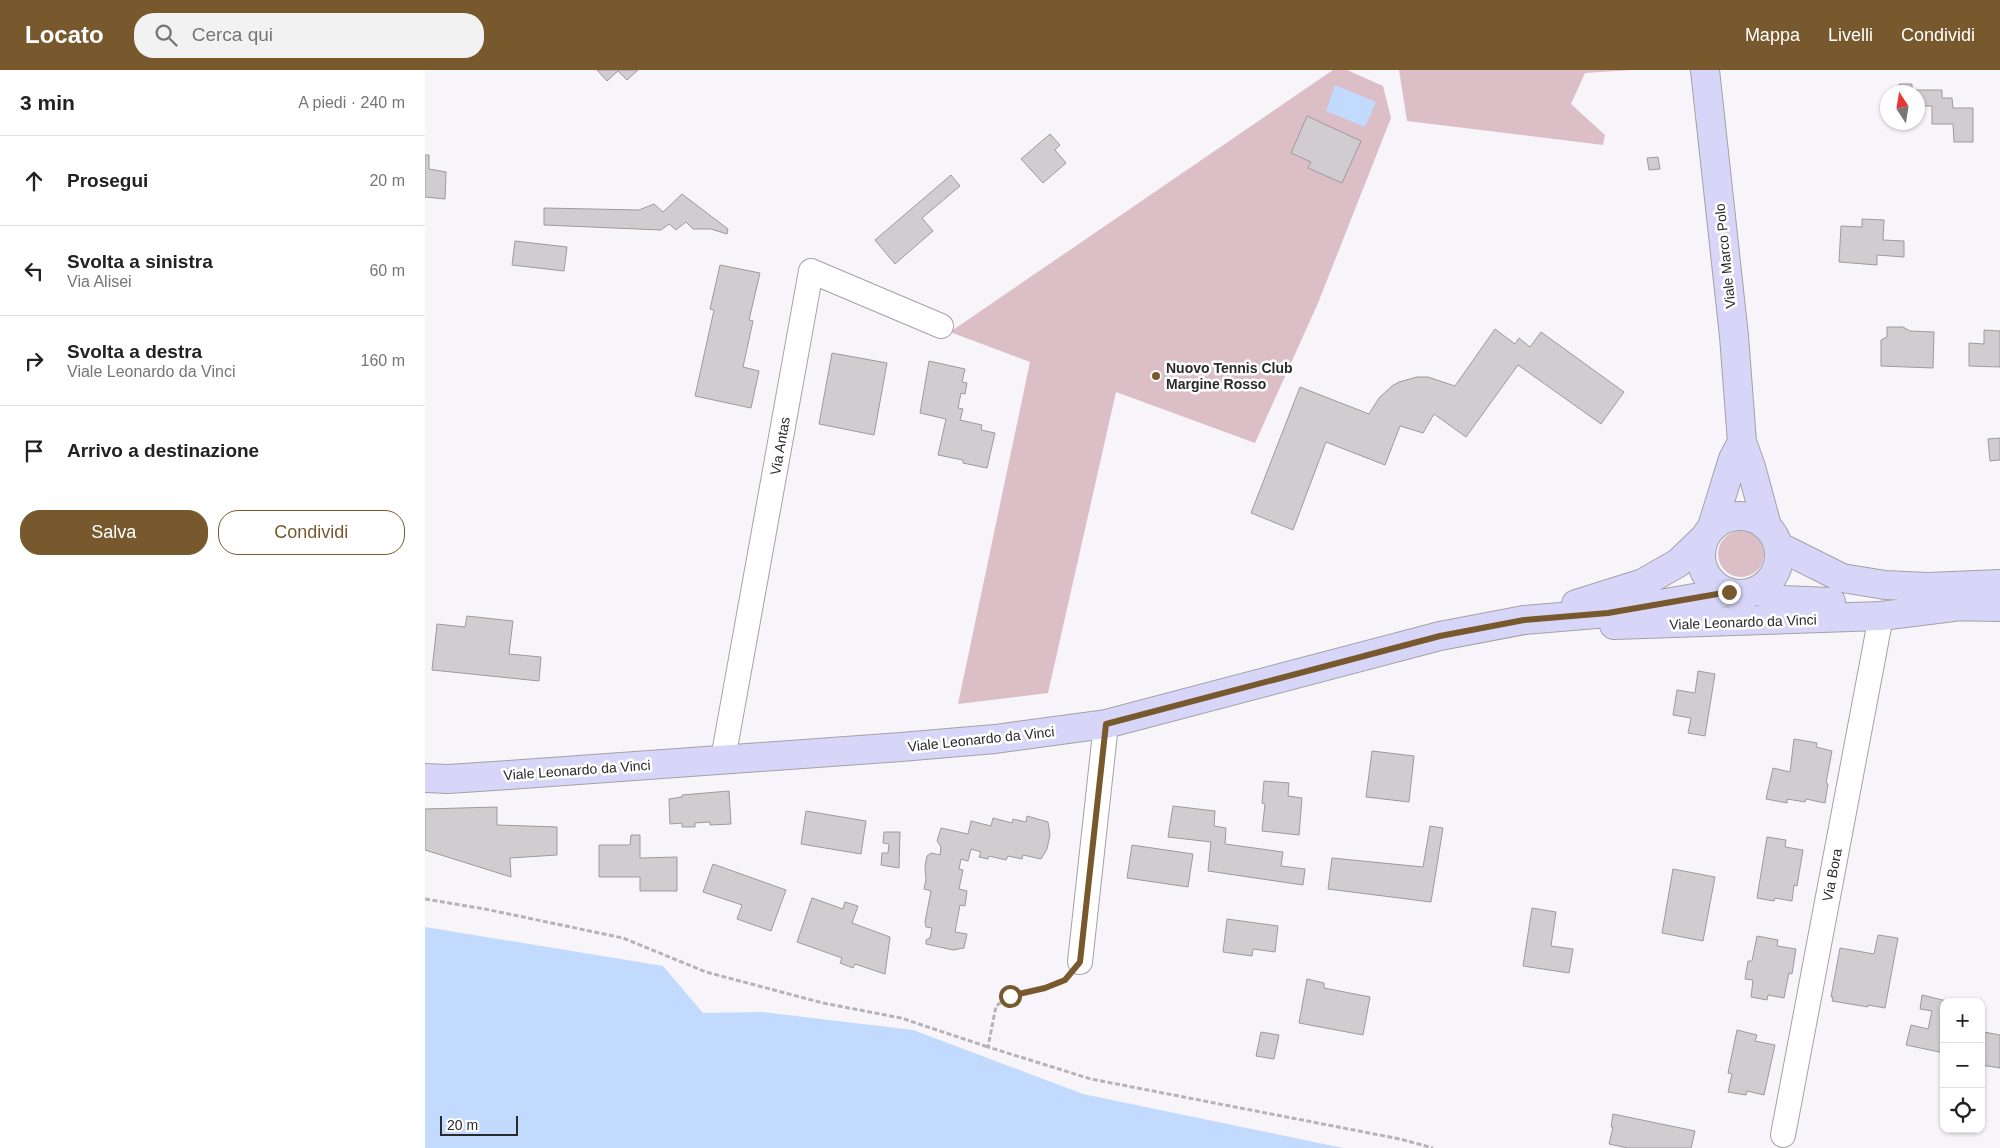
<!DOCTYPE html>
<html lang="it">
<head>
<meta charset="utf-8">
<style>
	:root { --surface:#fff; --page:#f2f2f2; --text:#222; --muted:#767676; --line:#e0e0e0; --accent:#77592d }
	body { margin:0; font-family:Helvetica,sans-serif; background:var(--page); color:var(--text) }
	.controls { position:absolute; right:15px; bottom:15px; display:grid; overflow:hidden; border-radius:10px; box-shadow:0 1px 4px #0004 }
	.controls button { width:45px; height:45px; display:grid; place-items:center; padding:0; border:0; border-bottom:1px solid var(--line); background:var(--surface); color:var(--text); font:25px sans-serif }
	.compass { position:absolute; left:1455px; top:15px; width:45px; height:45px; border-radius:50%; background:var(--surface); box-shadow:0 1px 4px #0004; rotate:348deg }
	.scale { position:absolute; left:15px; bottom:12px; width:78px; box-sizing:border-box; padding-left:5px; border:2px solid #2a292b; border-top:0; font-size:14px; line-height:18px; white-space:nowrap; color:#2a292b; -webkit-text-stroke:4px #fff; paint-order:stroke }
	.stop { position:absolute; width:15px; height:15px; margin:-11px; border:4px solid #77592d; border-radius:50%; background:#fff }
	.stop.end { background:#77592d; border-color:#fff; box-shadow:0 1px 5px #0008 }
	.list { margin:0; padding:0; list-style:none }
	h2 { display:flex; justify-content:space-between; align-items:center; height:65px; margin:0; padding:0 20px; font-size:21px }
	h2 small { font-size:16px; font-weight:400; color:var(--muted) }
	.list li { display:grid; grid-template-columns:32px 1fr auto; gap:15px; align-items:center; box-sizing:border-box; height:90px; padding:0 20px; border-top:1px solid var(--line) }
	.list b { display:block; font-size:19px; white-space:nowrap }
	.list p { margin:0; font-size:16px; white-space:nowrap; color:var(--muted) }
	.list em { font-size:16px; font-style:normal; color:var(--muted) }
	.actions { display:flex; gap:10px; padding:15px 20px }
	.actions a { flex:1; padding:11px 0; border:1px solid var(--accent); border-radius:20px; text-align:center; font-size:18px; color:var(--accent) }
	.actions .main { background:var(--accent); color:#fff }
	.icon { flex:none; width:28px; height:28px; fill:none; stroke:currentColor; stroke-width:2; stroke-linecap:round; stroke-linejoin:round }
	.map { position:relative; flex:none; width:1575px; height:1078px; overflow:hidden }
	header { display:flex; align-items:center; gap:30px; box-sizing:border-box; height:70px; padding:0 25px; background:var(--accent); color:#fff }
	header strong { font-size:24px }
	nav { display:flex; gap:28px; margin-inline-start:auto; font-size:18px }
	.search { width:350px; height:45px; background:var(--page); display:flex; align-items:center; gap:12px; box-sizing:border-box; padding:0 18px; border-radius:20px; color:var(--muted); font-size:19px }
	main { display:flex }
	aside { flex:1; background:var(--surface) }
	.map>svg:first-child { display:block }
</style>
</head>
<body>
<header>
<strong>Locato</strong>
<div class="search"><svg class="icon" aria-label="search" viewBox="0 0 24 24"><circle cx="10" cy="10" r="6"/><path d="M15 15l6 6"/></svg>Cerca qui</div>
<nav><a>Mappa</a><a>Livelli</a><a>Condividi</a></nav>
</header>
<main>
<aside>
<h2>3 min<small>A piedi · 240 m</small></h2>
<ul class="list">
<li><svg class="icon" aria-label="ahead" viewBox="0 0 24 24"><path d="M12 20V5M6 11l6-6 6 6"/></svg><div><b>Prosegui</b></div><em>20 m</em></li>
<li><svg class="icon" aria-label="left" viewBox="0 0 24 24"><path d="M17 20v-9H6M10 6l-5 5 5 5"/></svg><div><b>Svolta a sinistra</b><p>Via Alisei</p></div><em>60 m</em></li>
<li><svg class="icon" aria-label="right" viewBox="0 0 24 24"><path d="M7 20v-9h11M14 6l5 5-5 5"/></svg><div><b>Svolta a destra</b><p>Viale Leonardo da Vinci</p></div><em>160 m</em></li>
<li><svg class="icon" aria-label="arrive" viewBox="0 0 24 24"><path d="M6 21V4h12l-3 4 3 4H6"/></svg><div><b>Arrivo a destinazione</b></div></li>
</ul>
<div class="actions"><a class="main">Salva</a><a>Condividi</a></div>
</aside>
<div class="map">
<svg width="1575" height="1078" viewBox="0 0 1575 1078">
	<rect width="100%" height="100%" fill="#f8f5fa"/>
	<path fill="#dbbec6" d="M908 0H922L958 16 966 48 893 233 830 373 691 322 623 623 533 634 605 292 525 262Z
		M974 0H1207L1160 3 1146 34 1180 65 1178 75 982 51Z
		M1293 484a23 23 0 1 1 46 0a23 23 0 1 1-46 0Z"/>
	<path fill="#c2dafd" d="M910 15 951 32 940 57 901 41Z
		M0 857 238 896 278 943 337 942 488 960 658 1024 918 1078H0Z"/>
	<path fill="#d1ccd0" stroke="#9e999d" d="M172 0H213L202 10 193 1 182 11Z
		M1474 14H1487V20H1517V28H1527L1528 38H1548V72H1529L1528 54H1507V36H1492V22H1474Z
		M882 46 936 71 917 113 883 98 886 92 866 83Z
		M625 64 635 75 630 80 641 93 618 113 596 89Z
		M0 85H4V99L21 102 20 129 0 127Z
		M1233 87 1235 99 1224 100 1222 88Z
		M526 105 535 116 497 148 508 161 470 194 450 170Z
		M257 124 303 159 302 164 286 159H268L261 152 251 160 244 154 236 160 119 155V138L214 140 229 134 238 142Z
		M1437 149 1459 150 1458 170 1479 171V187L1452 185V195L1414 192 1416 156 1437 157Z
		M90 171 142 177 139 201 87 195Z
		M295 195 335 203 324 250 328 251 318 297 334 301 326 338 270 326 289 240 285 239Z
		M1462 257H1478L1485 261 1509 262 1508 298 1456 296V270L1462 267Z
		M1070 259 1090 274 1094 268 1105 277 1116 262 1199 322 1176 354 1093 295 1041 367 1009 344 998 363 975 356 960 395 901 372 868 460 826 443 875 317 944 344 954 328 967 316 974 312 992 307H1003L1030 316Z
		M1559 260 1575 261V297L1544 296V273L1559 274Z
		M407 283 462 293 449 365 394 354Z
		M504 291 540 299 537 312 542 313 540 324 536 323 533 338 538 339 535 350 557 355 556 360 570 363 562 398 538 393V390L513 385 521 349 495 343Z
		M1575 368V390L1565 391 1563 369Z
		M42 546 88 551 84 584 116 587 114 611 7 600 12 554 40 557Z
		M1273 601 1290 604 1280 666 1263 663 1266 648 1248 645 1252 620 1270 623Z
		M1369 669 1392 673 1391 677 1407 681 1401 713 1403 714 1400 733 1381 729 1380 732 1362 729V733L1341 729 1348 698 1365 702Z
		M947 681 989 686 984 732 941 727Z
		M839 711 864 713 863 726 877 728 874 765 837 761 840 734 837 733Z
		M304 721 306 754 285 755V752L270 753V757H257V753L245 754 244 729 257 727V725Z
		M748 736 790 741 789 756 801 758 800 774 858 782 856 796 880 799 878 815 783 801 786 772 743 767Z
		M72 737V755L132 757V785L85 788 86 807 0 780V739Z
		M381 741 441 751 436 784 376 774Z
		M602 746 623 752 625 765 622 779 616 789 598 785 597 789 583 786 581 790 564 786 563 789 554 787 556 782 546 779 543 791 536 789 534 799 538 800 534 819 542 821 540 836 535 835 530 862 542 864 539 878 528 880 501 874V870L505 868 507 858 501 857 500 852 506 821 499 819 501 810 500 796 502 786 506 783 515 785 516 777 512 771 516 758 543 764 546 751 566 756 568 748 587 753 588 749 601 752Z
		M1005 756 1018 758 1006 832 903 819 907 788 998 797Z
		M459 762H475L474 798 456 795 457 783H463L464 774 458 773Z
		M206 765H215V788L252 787V821H215V807H174V775H205Z
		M1342 767 1361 770 1360 777 1378 780 1372 816 1369 815 1367 831 1350 828 1349 831 1332 828Z
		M707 775 768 784 763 817 702 808Z
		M288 794 361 820 346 861 312 849 317 835 278 822Z
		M1248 799 1290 807 1278 871 1237 863Z
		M387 828 418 839 420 832 433 836 427 853 465 867 460 904 430 894 428 898 415 893 417 888 372 872Z
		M1107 838 1131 842 1126 876 1148 879 1144 903 1098 896Z
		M802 849 853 856 850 882 828 879 827 886 798 882Z
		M1453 865 1473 868 1460 938 1443 935V937L1407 931 1408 927H1406L1415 878 1449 884Z
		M1332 866 1353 870 1352 876 1371 879 1367 904 1364 903 1359 928 1343 925 1342 930 1326 927 1328 910 1320 909 1323 891H1327Z
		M882 909 899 913V918L945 927 938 965 874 953Z
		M1497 925 1526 932H1519V983L1481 975 1486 955 1503 959 1507 941 1495 939Z
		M1312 960 1332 965 1330 971 1350 975 1339 1025 1322 1021 1321 1025 1303 1022 1307 1004 1303 1003Z
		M836 962 854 965 849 989 831 986Z
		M1559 962 1575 965V998L1556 995Z
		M1188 1044 1270 1061 1266 1078H1203L1184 1074 1188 1057H1186Z"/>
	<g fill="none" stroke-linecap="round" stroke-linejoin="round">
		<defs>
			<path id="street" d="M298 689 386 201 516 256
				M655 892 681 654
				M1358 1065 1456 546"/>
			<path id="secondary" d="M1280 0 1309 266 1317 372 1326 397 1342 456
				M1276 485a39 39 0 1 1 78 0a39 39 0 1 1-78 0Z
				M1287 457 1308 389 1317 372
				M1353 476 1417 508 1460 515 1503 517 1575 514
				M1332 520 1357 530 1406 532
				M1151 534 1218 513 1253 493 1280 467
				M1519 536 1575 537
				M1189 555 1456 546 1536 536
				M0 708 23 709 84 705 476 677 570 669 681 654 1015 566 1099 550 1183 543 1304 522"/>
		</defs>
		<use href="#street" stroke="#a4a1a6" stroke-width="26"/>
		<use href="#secondary" stroke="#a4a1a6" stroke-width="30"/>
		<path stroke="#b5b3b7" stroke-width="3" stroke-dasharray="5 2.5" stroke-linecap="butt" d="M0 829 60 839 198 868 281 902 398 933 476 948 563 977
			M639 911 620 919 585 926 571 936 563 977 666 1009 975 1069 1008 1078"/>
		<use href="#street" stroke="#fff" stroke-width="24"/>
		<use href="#secondary" stroke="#d8d6f8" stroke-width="28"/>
	</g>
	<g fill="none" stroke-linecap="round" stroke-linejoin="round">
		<path stroke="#77592d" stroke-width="6" d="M585 926 620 918 640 910 655 892 681 654 1015 566 1099 550 1183 543 1304 522"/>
	</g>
	<circle fill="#77592d" stroke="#fff" stroke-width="2" cx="731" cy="306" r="5"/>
	<g text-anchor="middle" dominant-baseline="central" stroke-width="5" stroke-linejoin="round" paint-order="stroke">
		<g font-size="14" fill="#2a292b" stroke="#fff">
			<text transform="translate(1300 186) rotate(-96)">Viale Marco Polo</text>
			<text transform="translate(355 376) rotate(-80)">Via Antas</text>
			<text transform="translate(1318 552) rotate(-2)">Viale Leonardo da Vinci</text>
			<text transform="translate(556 669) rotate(-6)">Viale Leonardo da Vinci</text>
			<text transform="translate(152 700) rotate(-4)">Viale Leonardo da Vinci</text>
			<text transform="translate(1407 805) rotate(-79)">Via Bora</text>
		</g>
		<g font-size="14" font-weight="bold" fill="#2a292b" stroke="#fff" text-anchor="start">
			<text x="741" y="298">Nuovo Tennis Club<tspan x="741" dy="16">Margine Rosso</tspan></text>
		</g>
	</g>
</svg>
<div class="controls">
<button>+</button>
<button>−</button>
<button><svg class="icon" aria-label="locate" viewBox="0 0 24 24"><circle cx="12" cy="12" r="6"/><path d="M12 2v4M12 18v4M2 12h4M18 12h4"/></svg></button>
</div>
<svg class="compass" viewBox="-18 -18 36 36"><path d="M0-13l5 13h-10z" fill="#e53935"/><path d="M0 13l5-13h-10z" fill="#767676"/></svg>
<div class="scale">20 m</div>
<div class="stop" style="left:585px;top:926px"></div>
<div class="stop end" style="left:1304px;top:522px"></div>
</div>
</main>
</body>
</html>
